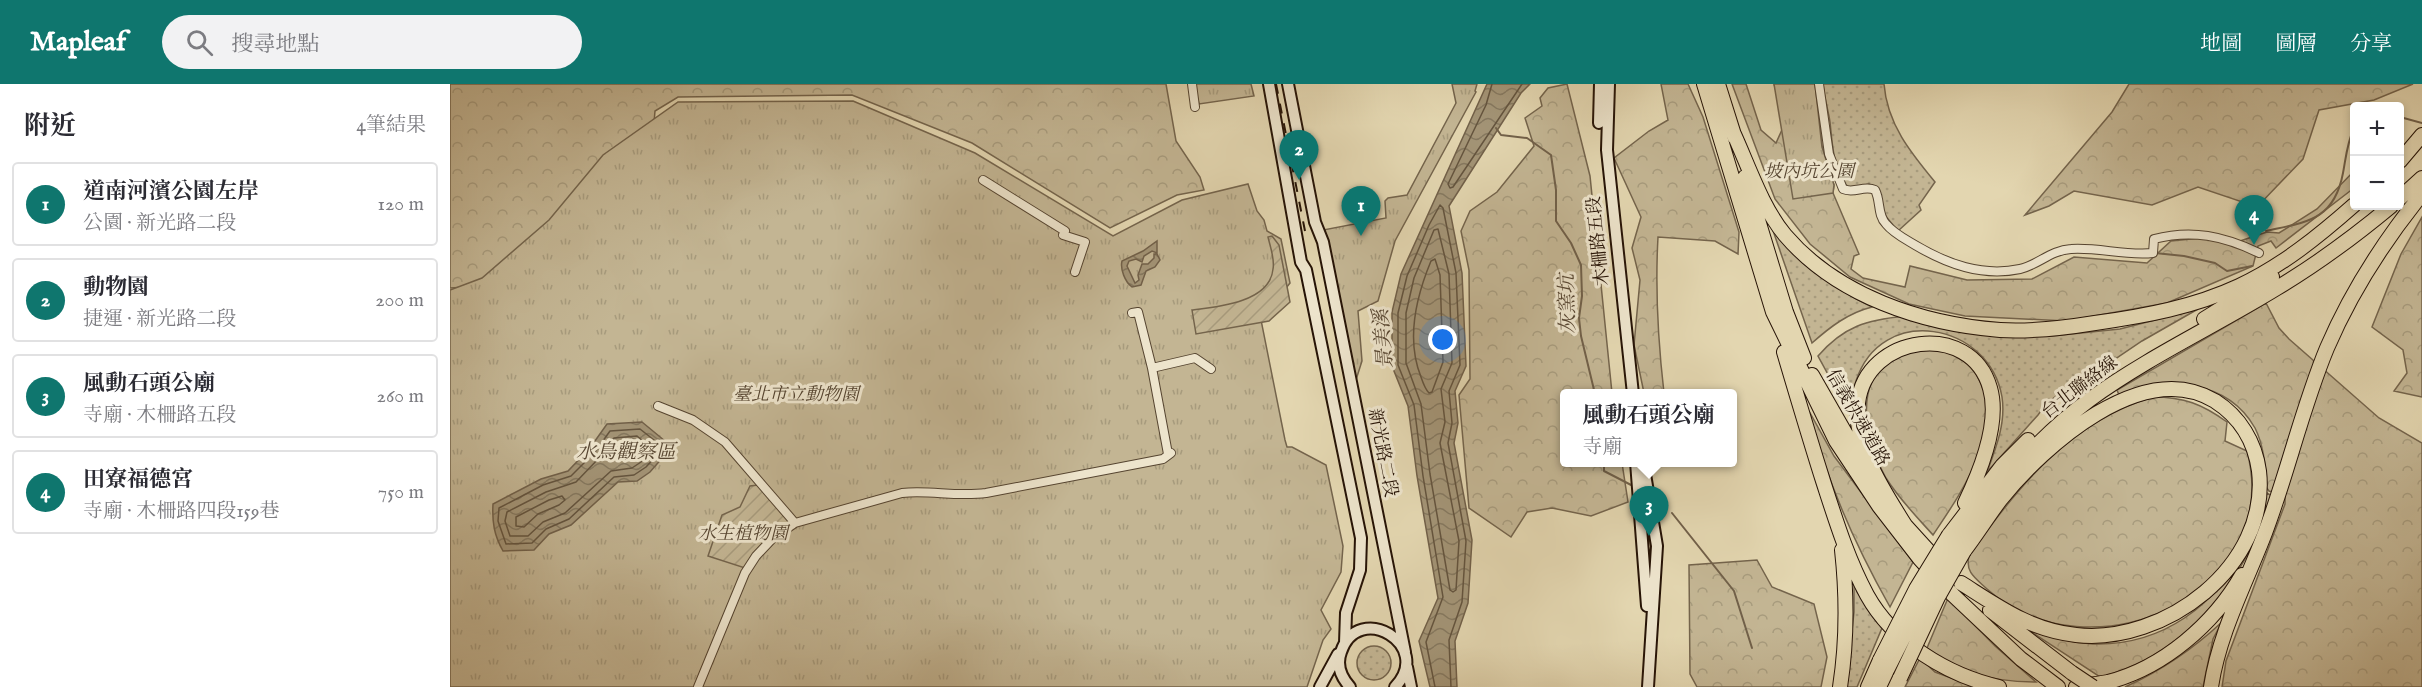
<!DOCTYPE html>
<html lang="zh-TW">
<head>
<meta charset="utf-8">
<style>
	:root { --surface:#fff; --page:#f2f2f3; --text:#2b2b33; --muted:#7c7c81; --line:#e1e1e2; --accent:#0f766e }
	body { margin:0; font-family:"IM FELL English","Noto Serif TC",serif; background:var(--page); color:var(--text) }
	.controls { position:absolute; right:18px; top:18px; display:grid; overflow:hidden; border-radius:6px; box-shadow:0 3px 9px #0003 }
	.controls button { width:54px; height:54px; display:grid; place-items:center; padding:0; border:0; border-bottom:2px solid var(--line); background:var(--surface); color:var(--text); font:30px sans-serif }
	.you { position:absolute; left:993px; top:256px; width:21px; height:21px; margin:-15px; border:4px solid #fff; border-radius:50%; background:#1a73e8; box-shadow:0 0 0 9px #1a73e833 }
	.badge { display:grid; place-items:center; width:39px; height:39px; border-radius:50%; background:var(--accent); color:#fff; font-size:20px; font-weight:700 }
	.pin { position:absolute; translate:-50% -50px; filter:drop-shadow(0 2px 3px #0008) }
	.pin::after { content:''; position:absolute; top:32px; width:21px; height:18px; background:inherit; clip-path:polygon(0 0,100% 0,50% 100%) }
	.popup { position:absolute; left:1110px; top:305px; width:177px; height:78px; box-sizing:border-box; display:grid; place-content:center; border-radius:6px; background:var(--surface); filter:drop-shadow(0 2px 4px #0005); font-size:20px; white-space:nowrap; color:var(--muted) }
	.popup b { font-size:22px; color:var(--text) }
	.popup::after { content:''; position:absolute; left:50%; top:100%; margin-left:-12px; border:12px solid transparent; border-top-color:var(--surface) }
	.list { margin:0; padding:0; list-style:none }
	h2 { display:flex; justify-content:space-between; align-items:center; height:78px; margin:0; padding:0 24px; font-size:26px }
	h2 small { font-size:20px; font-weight:400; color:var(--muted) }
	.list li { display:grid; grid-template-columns:39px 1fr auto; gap:18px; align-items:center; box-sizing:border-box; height:84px; margin:0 12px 12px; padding:0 12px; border:2px solid var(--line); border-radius:6px }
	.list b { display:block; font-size:22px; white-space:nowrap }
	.list p { margin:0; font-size:20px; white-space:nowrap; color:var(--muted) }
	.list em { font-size:20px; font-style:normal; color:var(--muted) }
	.icon { flex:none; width:33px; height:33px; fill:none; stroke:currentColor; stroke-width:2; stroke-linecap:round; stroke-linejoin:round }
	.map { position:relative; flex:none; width:1972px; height:603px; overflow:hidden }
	header { display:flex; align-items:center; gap:36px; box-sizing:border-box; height:84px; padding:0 30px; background:var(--accent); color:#fff }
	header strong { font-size:28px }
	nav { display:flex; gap:33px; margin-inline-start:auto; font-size:21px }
	.search { width:420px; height:54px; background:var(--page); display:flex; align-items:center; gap:15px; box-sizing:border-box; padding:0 21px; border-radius:33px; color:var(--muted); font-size:22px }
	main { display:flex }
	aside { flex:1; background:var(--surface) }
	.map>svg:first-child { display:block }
</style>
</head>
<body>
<header>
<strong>Mapleaf</strong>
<div class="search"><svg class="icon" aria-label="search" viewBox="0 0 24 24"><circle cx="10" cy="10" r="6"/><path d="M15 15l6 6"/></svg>搜尋地點</div>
<nav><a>地圖</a><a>圖層</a><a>分享</a></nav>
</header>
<main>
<aside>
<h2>附近<small>4筆結果</small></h2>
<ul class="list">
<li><span class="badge">1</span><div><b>道南河濱公園左岸</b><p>公園 · 新光路二段</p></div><em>120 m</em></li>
<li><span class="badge">2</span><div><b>動物園</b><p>捷運 · 新光路二段</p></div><em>200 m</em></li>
<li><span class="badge">3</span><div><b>風動石頭公廟</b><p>寺廟 · 木柵路五段</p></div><em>260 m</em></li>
<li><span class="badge">4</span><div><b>田寮福德宮</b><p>寺廟 · 木柵路四段159巷</p></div><em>750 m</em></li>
</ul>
</aside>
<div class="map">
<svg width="1972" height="603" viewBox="0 0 1972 603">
	<defs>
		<pattern id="grass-dots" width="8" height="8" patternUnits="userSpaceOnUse" patternTransform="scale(1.5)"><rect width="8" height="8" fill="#c3b593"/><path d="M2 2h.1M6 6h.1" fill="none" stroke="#a79b7d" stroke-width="1.8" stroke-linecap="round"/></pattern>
		<pattern id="forest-crowns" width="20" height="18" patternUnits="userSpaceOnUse" patternTransform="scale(1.5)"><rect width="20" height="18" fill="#c3b593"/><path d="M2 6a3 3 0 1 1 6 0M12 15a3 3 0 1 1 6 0" fill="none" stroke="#a79b7d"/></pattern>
		<pattern id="park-tufts" width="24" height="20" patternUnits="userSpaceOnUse" patternTransform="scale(1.5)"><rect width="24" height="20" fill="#c3b593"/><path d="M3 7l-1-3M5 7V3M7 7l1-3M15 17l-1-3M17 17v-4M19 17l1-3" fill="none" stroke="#a79b7d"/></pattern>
		<pattern id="garden-furrows" width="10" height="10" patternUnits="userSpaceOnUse" patternTransform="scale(1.5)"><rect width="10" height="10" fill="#c3b593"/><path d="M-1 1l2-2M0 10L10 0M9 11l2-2" fill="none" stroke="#a79b7d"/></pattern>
		<pattern id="water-waves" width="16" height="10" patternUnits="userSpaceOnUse" patternTransform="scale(1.5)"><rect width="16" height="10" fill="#a39476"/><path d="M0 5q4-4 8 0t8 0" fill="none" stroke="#85785f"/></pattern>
	</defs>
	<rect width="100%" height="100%" fill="#e3d6b0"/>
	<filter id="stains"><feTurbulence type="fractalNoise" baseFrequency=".00333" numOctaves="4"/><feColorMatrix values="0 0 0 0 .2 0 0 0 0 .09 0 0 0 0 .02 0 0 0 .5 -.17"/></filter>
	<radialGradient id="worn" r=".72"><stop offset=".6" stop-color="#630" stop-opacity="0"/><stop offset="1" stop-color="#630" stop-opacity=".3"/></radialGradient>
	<path fill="url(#grass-dots)" stroke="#74644c" stroke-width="1.5" d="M1373 0H1434C1437 40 1461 69 1485 98L1469 121 1471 126 1448 147 1433 129 1426 103 1419 100 1400 104C1383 93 1382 55 1380 38 1378 25 1374 13 1373 0Z
		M1320 138C1355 178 1373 200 1422 223 1398 229 1380 243 1362 259Z
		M1748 225 1692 257 1640 292 1625 297 1595 321 1588 331 1537 388C1546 364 1556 339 1552 313 1539 238 1431 219 1406 297 1402 309 1404 325 1404 338L1368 272C1394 242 1417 236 1455 232L1575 252H1602L1670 245Z
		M1404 496 1407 508 1432 544 1407 603H1396L1404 528Z
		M907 579a17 17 0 1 1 34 0a17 17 0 1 1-34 0Z"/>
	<path fill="url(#forest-crowns)" stroke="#74644c" stroke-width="1.5" d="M0 0H716L726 57 750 93 754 106 727 111 660 144 522 59 402 11 228 13 205 27 200 85 53 201 0 204Z
		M1117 0 1140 92 1162 309 1115 310V378L1172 379 1178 418 1141 432 1102 424 1077 428 1061 453 1019 424 1009 311 1020 295 1019 186 1011 147 1020 127 1047 108 1084 62 1075 34 1092 22 1090 14 1098 4Z
		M1211 0H1238L1253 33 1289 148 1288 170 1265 157 1208 153C1205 206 1208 257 1214 309H1194L1184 261 1190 196 1182 164 1191 133 1164 74 1199 47 1218 36Z
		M1282 0H1296L1311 46 1326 59 1335 39 1324 0H1365L1372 63 1384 101 1383 109 1409 170 1404 172 1401 185 1413 194 1455 203 1460 182 1517 196 1582 195 1624 173 1697 179 1721 157 1751 154 1787 158 1817 148 1829 149 1867 125 1904 87V104L1826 164 1821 157 1808 162 1803 182 1717 219 1616 237 1515 232 1459 220 1400 193 1360 160 1325 115Z
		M1679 0H1963L1924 16 1869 26 1853 75 1807 123 1748 103 1702 121 1624 107 1599 122 1575 131 1662 28Z
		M1972 133V313L1944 307 1957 289 1953 266 1922 243 1951 170Z
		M1816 219 1829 244 1839 255 1929 334 1972 359V603H1772L1776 577 1835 420V412L1819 407 1816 403C1816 384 1814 362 1805 344 1777 295 1715 292 1669 311L1667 306Z
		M1465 264C1475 265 1488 264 1498 267 1508 270 1521 281 1526 290 1559 342 1511 409 1483 451 1467 433 1449 415 1436 394 1417 360 1402 303 1440 276 1447 271 1457 268 1465 264Z
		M1703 313C1734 313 1752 320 1777 338L1775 357 1797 367C1835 511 1639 597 1537 505 1525 494 1515 488 1519 472 1566 404 1621 337 1703 313Z
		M1359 327 1384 372 1463 478 1440 523C1405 461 1376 396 1359 327Z
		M1817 409 1822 412C1817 427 1813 443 1806 456 1772 520 1723 575 1650 593L1580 547C1601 553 1622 559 1643 560 1712 562 1768 521 1796 461 1804 444 1813 428 1817 409Z
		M1307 476 1322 503 1364 520 1377 573 1371 603H1247L1240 590 1239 481Z
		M1498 514 1545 562 1586 598C1548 598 1506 590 1477 564Z
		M1772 538 1763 555 1753 603H1675C1711 587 1743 565 1772 538Z
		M1470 574 1485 588 1526 603H1455Z"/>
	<path fill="url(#park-tufts)" stroke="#74644c" stroke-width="1.5" d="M744 0H801L804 12 749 20Z
		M1002 0H1027L1025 7 1026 8 945 157 928 217 908 227 912 277 905 299 873 146 936 134 935 117 938 114 957 111 1006 19Z
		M1324 0H1365L1372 63 1384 101 1383 109 1343 115Z
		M403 17 525 69 663 152 732 116 798 100 807 127 814 136 817 147 831 155 840 199 818 227 810 231 835 356 837 363H842L876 381 893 462 891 488 871 526 881 545 873 556 857 603H0V206L32 194 99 136 153 71 228 18Z"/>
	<path fill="url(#garden-furrows)" stroke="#74644c" stroke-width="1.5" d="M822 152 829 161 840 218 819 237 746 250 742 226C768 223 820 218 823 185 825 175 820 162 818 153Z
		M308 401 341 440 298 485 258 472 272 431 290 423 300 402Z"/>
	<path fill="url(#water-waves)" stroke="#716049" stroke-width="1.5" d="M1037 0H1080L1071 9 999 122 1012 189 1016 282 1005 307 1008 339 1004 359 1022 456 1018 519 1005 557 1007 603H980L969 557 988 514 967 392 958 322 942 282V228L951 190Z
		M707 157V169L702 167 694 172 692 178 686 175 679 177 677 182 685 199 689 196 688 191 692 180H698L704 174V170H707L710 176 705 183 696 187 691 201 682 203C675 198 670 185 672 177L693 167Z
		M192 338 215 357 214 372 200 388 187 397 168 398 121 441 99 450 84 466 53 467C44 451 42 438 43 420L91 395 118 387 140 364 157 340Z"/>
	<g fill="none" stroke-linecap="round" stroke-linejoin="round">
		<path stroke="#64543e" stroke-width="1.5" d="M1042 0 1036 21 998 100 1000 104 1003 103 1072 0
			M988 145 999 190 1002 279 991 305 995 338 990 359 1009 457 1006 506 1003 508 1000 506 980 390 971 320 956 279V229L964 194 984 146Z
			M985 175 990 191 993 278 982 308 979 309C975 305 973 299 971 293 956 256 966 213 981 177Z
			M190 345 209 360 208 370 196 383 184 391 164 393 119 435 96 445 82 459 56 460 48 437 49 424 93 401 121 392 145 368 160 347Z
			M187 352 201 364 191 378 182 384 161 387 115 429 93 438 78 452H60L55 437 57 428 96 408 126 398 150 373 164 354Z
			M184 361 188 367 180 375 163 374 169 362Z
			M112 412 115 416 109 421 88 430 74 443 66 442V433L99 416Z
			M985 603 976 558 993 513 973 392 964 321 948 281V229L957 192 979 141 990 121 993 124 1006 189 1010 281 999 307 1002 339 998 359 1016 457 1012 518 999 556 1001 603"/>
		<path stroke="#716049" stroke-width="2" d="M1950 33 1972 39
			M1046 44 1051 51 1077 54 1101 71 1106 106V137L1121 159 1131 181 1132 212 1129 234 1131 252 1145 310
			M1816 147C1856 138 1884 137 1893 89 1896 73 1897 59 1904 44
			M1705 169 1734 172 1765 179 1777 187 1802 182
			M1154 378V387L1185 403
			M1202 412 1215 419
			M1222 429 1284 507 1302 564"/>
		<defs>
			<path id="street" d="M742 0 745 23
				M1369 0 1379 70 1393 105C1404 110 1414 101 1425 106 1431 117 1427 131 1436 140 1443 149 1455 155 1465 161 1497 180 1532 193 1570 185 1588 181 1601 166 1621 165 1648 163 1675 172 1703 169L1704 155C1742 145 1774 152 1809 169
				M533 96 615 147 613 151 635 158 625 188
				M682 229 688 228 702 284 718 370
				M702 284 745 274 761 285
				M208 322 243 336 275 358 345 439
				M248 603 295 489 306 472 323 454 345 439 452 409C480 406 506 413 536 409L713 375 721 369"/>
			<path id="secondary" d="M819 0 851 178 856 186 911 454 910 486 896 529 895 559
				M838 0 865 138 873 158 955 568
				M1159 0 1157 66 1183 310
				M1149 39 1150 0
				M1186 378 1197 522
				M1193 378 1207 462 1198 603
				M957 583 961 603
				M870 603 888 570
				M900 603C891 593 886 581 891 568 908 516 985 561 945 603"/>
			<path id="highway" d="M1254 0 1323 228 1386 357 1429 422 1470 475 1503 511 1571 575 1608 603
				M1268 0 1285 54
				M1282 46C1298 80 1311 122 1335 151 1387 212 1472 240 1550 246 1582 248 1614 244 1645 239 1695 232 1744 223 1789 202 1832 182 1870 151 1904 121
				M1950 77 1972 51
				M1295 93 1336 228 1354 274
				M1950 114 1972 94
				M1754 235 1822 193
				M1334 268C1347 312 1360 356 1374 400 1386 437 1398 476 1417 511 1443 558 1497 591 1549 603
				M1362 291 1421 394
				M1453 439 1493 483
				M1455 441C1434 407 1403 362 1408 319 1416 250 1521 236 1540 304 1550 338 1530 388 1515 419
				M1499 451 1552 382 1578 356
				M1506 458C1545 405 1586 355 1639 316 1698 273 1765 242 1827 204 1867 180 1905 152 1941 122
				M1511 499C1549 523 1580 546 1626 551 1714 561 1820 482 1809 387 1805 358 1790 333 1765 317 1692 273 1594 362 1551 415 1538 432 1527 450 1514 467
				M1540 526 1622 589
				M1390 603C1397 558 1397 512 1392 466
				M1418 603 1430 576
				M1429 603 1438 584
				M1626 603C1636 601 1647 600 1658 598 1713 584 1764 540 1792 491
				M1761 603C1769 549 1796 499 1815 449 1838 388 1852 324 1877 264 1901 208 1934 157 1972 110"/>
		</defs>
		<use href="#street" stroke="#554430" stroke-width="10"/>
		<use href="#secondary" stroke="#261306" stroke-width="14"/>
		<use href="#highway" stroke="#261306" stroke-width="16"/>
		<use href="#street" stroke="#ede4cc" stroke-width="8"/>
		<use href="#secondary" stroke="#ede4cc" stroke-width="10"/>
		<use href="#highway" stroke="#e3d6b0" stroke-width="14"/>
		<path stroke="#261306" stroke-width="2" stroke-dasharray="10 10" stroke-linecap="butt" d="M826 0 855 147"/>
		<defs>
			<path id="highway-bridge" d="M1430 576 1466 505 1499 451
				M1438 584 1476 509 1506 458
				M1622 589 1643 603
				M1450 594 1488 513 1514 467"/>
		</defs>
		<use href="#highway-bridge" stroke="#261306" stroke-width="16" stroke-linecap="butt"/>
		<use href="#highway-bridge" stroke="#e3d6b0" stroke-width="14"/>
	</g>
	<g text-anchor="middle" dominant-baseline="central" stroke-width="6" stroke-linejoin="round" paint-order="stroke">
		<g font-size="18" font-style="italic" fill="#554430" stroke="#ede4cc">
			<text x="1359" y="88">坡內坑公園</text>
			<text x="346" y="311">臺北市立動物園</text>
			<text x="293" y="450">水生植物園</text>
		</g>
		<g font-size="18" fill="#261306" stroke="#ede4cc">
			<text transform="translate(1149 157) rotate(-96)">木柵路五段</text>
			<text transform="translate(1630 304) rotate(-37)">台北聯絡線</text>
			<text transform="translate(1407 334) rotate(60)">信義快速道路</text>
			<text transform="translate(932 369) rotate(79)">新光路二段</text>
		</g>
		<g font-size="20" font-style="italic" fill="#584733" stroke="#ede4cc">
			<text transform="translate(1118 220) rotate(-92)">灰窯坑</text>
			<text transform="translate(934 255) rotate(-95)">景美溪</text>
			<text x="176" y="368">水鳥觀察區</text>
		</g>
	</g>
	<rect width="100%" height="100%" filter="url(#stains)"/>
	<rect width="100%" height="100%" fill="url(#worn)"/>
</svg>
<div class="controls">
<button>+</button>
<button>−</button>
</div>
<div class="you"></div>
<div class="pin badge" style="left:911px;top:152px">1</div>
<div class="pin badge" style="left:849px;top:96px">2</div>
<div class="pin badge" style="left:1199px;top:452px">3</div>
<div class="popup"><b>風動石頭公廟</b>寺廟</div>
<div class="pin badge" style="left:1804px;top:161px">4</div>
</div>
</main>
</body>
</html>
